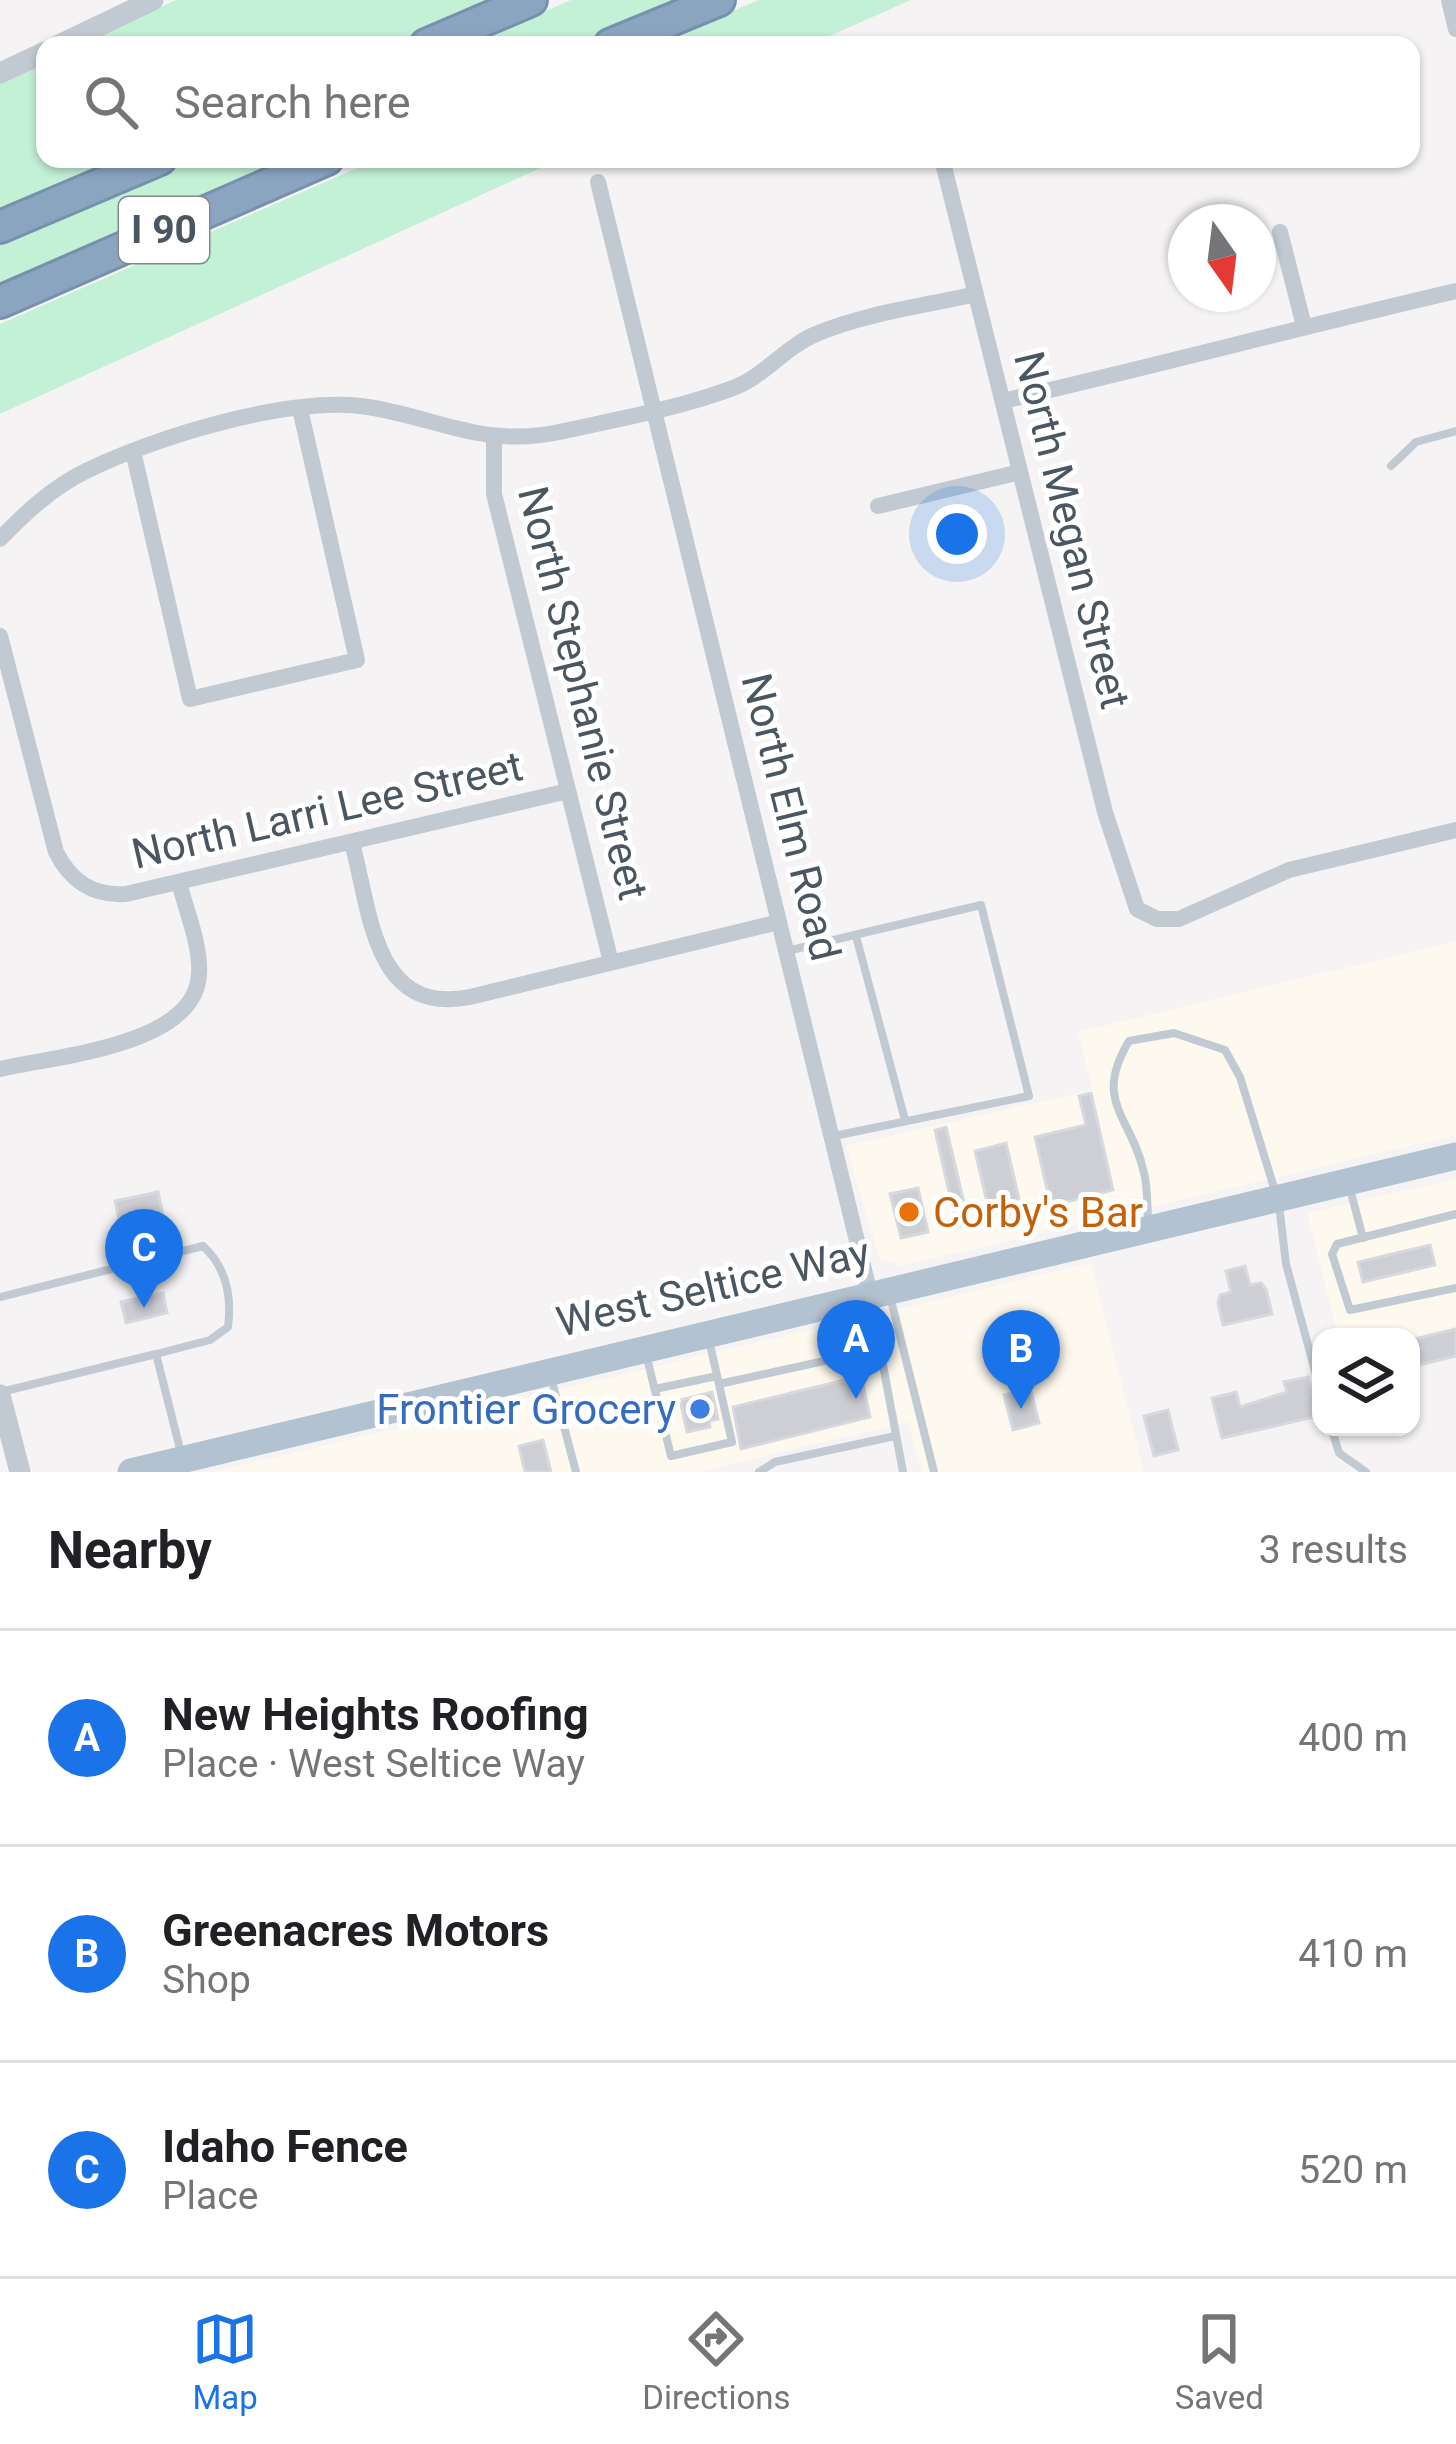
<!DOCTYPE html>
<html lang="en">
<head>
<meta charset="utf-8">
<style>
	:root { --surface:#fff; --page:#f6f6f6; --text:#202124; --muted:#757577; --line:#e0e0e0; --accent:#1a73e8 }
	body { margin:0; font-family:Roboto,sans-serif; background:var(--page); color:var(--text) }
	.controls { position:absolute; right:36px; bottom:36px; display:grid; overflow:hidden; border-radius:24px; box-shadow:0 3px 9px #0004 }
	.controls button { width:108px; height:108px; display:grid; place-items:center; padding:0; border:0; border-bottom:3px solid var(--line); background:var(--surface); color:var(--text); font:60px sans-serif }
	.compass { position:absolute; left:1168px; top:204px; width:108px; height:108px; border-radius:50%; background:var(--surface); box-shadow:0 3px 9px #0004; rotate:166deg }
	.you { position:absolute; left:957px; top:534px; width:42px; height:42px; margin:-30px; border:9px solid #fff; border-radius:50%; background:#1a73e8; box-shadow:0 0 0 18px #1a73e833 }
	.badge { display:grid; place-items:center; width:78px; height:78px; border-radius:50%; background:var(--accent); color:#fff; font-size:39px; font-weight:700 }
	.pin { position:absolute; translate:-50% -99px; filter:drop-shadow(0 3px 6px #0008) }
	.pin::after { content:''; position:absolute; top:63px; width:42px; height:36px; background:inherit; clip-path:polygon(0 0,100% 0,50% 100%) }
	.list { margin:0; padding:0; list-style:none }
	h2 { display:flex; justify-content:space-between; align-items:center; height:156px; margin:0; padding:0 48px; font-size:51px }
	h2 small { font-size:39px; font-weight:400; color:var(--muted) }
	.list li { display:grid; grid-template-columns:78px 1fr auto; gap:36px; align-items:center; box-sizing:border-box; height:216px; padding:0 48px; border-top:3px solid var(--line) }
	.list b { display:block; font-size:45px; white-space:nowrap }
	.list p { margin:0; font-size:39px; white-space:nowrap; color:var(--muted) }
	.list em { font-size:39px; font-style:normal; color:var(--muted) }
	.icon { flex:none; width:66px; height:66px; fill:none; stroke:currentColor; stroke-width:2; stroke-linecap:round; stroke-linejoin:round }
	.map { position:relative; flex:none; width:1456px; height:1472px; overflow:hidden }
	.search { position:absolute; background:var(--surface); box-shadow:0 3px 9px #0004; left:36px; right:36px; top:36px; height:132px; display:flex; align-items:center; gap:30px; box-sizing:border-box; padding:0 42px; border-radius:24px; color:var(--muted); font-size:45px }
	.sheet { height:804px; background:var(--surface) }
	nav { display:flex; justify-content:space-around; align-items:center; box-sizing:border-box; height:168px; border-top:3px solid var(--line); background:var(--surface); font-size:33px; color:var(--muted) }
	nav a { display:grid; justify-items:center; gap:6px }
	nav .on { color:var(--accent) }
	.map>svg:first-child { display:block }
</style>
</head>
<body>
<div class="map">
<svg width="1456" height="1472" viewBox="0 0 1456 1472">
	<rect width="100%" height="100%" fill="#f5f3f3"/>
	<path fill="#fdf9ef" d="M1456 941V1135L902 1266 879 1258 846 1146 1092 1090 1078 1032Z
		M1456 1179V1326L1409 1337H1338L1307 1213Z
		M1091 1263 1144 1472H922L908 1422 699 1472H213Z"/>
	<path fill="#c3f1d5" d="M176 0H496L392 45H80Z
		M571 0H686L574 45H468Z
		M759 0H911L809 45H650Z
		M45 62V159H127L0 213V83Z
		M195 159H309L0 294V242Z
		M378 159H560L0 414V324Z"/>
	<path fill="#cdcfd5" stroke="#d7d9de" stroke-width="3" d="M1091 1093 1113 1190 1051 1206 1035 1137 1086 1125 1079 1096Z
		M946 1127 969 1224 957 1227 935 1130Z
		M1006 1143 1022 1212 991 1219 975 1151Z
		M918 1188 928 1232 901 1238 890 1194Z
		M158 1192 164 1219 121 1229 115 1201Z
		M1430 1245 1435 1265 1363 1282 1358 1262Z
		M1245 1266 1250 1285 1261 1283 1266 1289 1272 1314 1223 1325 1218 1303 1220 1295 1231 1292 1226 1271Z
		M163 1293 167 1313 126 1323 121 1302Z
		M1456 1329V1356L1411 1367V1340Z
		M861 1376 870 1417 741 1449 733 1407Z
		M1308 1377 1319 1416 1222 1438 1212 1398 1236 1392 1240 1407 1287 1392 1284 1382Z
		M1030 1388 1039 1423 1013 1430 1004 1395Z
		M712 1392 718 1419 709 1421 710 1427 687 1432 680 1400Z
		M1168 1410 1178 1450 1154 1456 1144 1416Z
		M543 1440 551 1472H525L519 1446Z"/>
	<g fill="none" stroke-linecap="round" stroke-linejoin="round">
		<defs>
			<path id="motorway" d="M426 45 531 0
				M610 45 719 0
				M0 227 160 159
				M0 302 327 159"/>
		</defs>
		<use href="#motorway" stroke="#7690ad" stroke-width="36"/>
		<path stroke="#c1cad2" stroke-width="8" d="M1391 466 1416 442 1456 431
			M856 936 905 1120
			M787 951 981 905 1029 1096 834 1136
			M1350 1189 1363 1238
			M1279 1205 1286 1264 1321 1393
			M1456 1214 1337 1244 1332 1254 1350 1310 1456 1288
			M1148 1221C1147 1205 1148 1188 1144 1173 1132 1116 1092 1103 1129 1041L1174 1033 1225 1050 1240 1077 1275 1191
			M890 1296 934 1472
			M0 1297 203 1246C226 1267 232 1296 228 1327L210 1340 156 1354 181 1453
			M871 1301 903 1472
			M646 1354 671 1456 732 1442 709 1340
			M552 1381 576 1472
			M719 1384 879 1349
			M655 1389 717 1376
			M1 1392 156 1354
			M1331 1427 1339 1453 1366 1472
			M759 1472 775 1462 895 1436"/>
		<path stroke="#c1cad2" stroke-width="16" d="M1449 0 1456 29
			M942 159 1105 812 1137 909 1157 919H1179L1289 870 1456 830
			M598 182 870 1294
			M1280 232 1304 326
			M1003 401C1155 366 1305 326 1456 291
			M494 439V494L611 962
			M133 451 190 699 357 660 300 409
			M878 506 1020 472
			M0 539C25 513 53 487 86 471 155 437 291 395 368 407 442 419 485 449 564 431 619 419 680 408 733 388 765 376 785 347 816 334 866 313 924 306 976 294
			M0 636 56 852C71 882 93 896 126 894L568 791
			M352 843C371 912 373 1016 470 997L779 922
			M0 1069C55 1056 196 1046 199 974 201 945 186 911 179 882"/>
		<path stroke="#c1cad2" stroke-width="21" d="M59 45 153 0
			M0 73 45 52
			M0 1395 20 1472"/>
		<path stroke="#b3c2d1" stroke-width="27" d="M131 1472 1456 1156"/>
		<use href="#motorway" stroke="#8ba5c1" stroke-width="30"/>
	</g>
	<circle fill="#e8710a" stroke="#fff" stroke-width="4.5" cx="909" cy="1212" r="12"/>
	<circle fill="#3f7fe0" stroke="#fff" stroke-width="4.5" cx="700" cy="1409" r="12"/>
	<g text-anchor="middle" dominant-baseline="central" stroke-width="10" stroke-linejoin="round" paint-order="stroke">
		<rect fill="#fff" stroke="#808990" stroke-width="3" x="119" y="197" width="90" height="66" rx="9"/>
		<g font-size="39" font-weight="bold" fill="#4a5661">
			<text x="164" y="230">I 90</text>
		</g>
		<g font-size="42" fill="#4a5661" stroke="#fff">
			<text transform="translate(1072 530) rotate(76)">North Megan Street</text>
			<text transform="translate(583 693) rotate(76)">North Stephanie Street</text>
			<text transform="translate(327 810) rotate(-13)">North Larri Lee Street</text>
			<text transform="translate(791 817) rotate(76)">North Elm Road</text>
			<text transform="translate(713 1287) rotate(-13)">West Seltice Way</text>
		</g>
		<g font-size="42" fill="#c56008" stroke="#fff" text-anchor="start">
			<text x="933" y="1212">Corby's Bar</text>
		</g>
		<g font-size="42" fill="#366cbe" stroke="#fff" text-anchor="end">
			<text x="676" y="1409">Frontier Grocery</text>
		</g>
	</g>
</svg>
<div class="controls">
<button><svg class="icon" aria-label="layers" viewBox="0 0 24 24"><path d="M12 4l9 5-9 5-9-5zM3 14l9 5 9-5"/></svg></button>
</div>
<svg class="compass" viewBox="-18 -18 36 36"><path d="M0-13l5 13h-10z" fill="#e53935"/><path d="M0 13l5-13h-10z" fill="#757577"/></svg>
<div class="you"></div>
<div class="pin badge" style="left:856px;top:1399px">A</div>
<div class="pin badge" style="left:1021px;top:1409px">B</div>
<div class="pin badge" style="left:144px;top:1308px">C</div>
<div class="search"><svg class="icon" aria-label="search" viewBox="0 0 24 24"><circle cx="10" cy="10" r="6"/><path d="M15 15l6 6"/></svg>Search here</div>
</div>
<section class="sheet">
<h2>Nearby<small>3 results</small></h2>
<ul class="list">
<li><span class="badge">A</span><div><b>New Heights Roofing</b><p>Place · West Seltice Way</p></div><em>400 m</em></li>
<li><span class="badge">B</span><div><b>Greenacres Motors</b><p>Shop</p></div><em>410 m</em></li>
<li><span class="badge">C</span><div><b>Idaho Fence</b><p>Place</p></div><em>520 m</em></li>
</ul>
</section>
<nav>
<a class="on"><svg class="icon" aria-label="map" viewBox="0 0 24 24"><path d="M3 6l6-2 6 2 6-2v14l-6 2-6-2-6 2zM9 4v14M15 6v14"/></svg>Map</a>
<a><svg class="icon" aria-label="directions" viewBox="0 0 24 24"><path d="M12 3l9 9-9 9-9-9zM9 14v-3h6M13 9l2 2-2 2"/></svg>Directions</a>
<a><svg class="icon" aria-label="saved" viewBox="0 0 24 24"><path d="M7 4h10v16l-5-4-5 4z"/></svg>Saved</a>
</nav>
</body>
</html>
